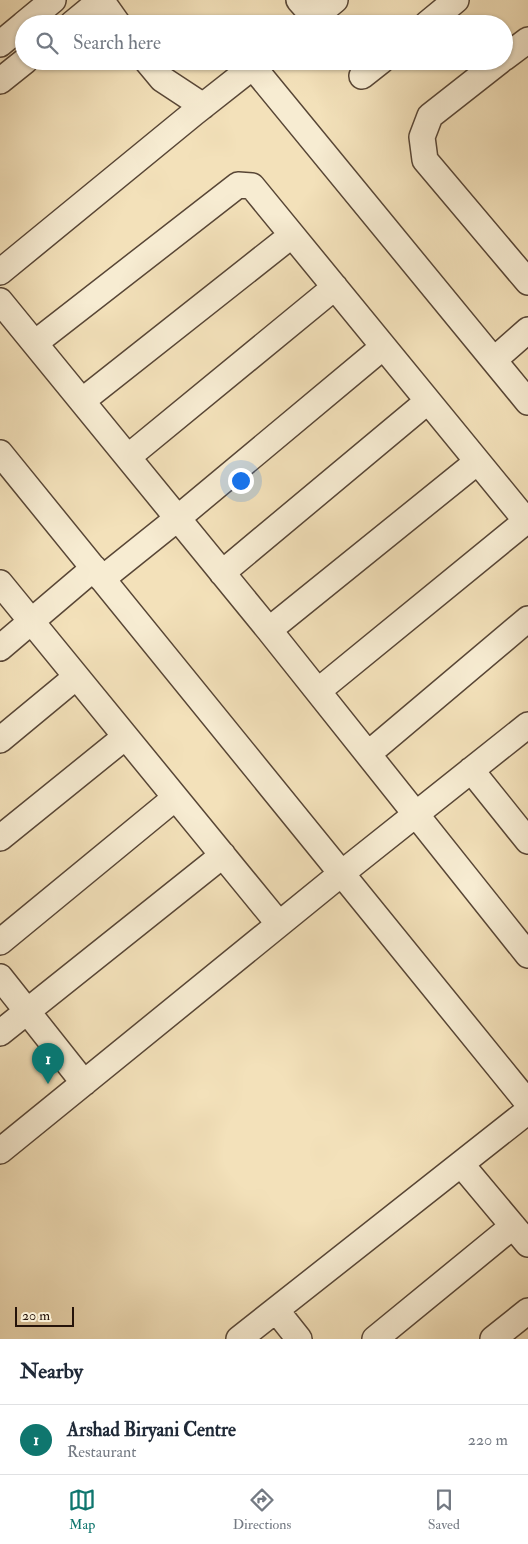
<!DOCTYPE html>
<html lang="en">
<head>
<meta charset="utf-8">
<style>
	:root { --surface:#fff; --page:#f2f2f3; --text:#1f2937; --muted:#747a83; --line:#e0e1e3; --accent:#0f766e }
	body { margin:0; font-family:"IM FELL Double Pica",serif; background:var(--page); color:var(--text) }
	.scale { position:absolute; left:15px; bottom:12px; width:59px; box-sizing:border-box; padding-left:5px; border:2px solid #25130a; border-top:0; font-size:14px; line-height:18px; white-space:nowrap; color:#25130a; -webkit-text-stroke:4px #f7ecd2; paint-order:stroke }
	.you { position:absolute; left:240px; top:480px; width:18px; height:18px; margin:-12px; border:4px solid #fff; border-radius:50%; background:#1a73e8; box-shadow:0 0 0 8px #1a73e833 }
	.badge { display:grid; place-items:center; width:32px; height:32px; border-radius:50%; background:var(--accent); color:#fff; font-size:16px; font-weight:700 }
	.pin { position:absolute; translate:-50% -41px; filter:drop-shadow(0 1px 2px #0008) }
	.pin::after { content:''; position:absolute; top:26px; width:18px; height:15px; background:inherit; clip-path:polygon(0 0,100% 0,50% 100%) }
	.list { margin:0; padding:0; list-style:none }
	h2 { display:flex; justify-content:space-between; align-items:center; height:65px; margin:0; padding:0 20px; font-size:21px }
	h2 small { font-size:16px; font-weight:400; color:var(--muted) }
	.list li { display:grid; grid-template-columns:32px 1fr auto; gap:15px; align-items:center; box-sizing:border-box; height:70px; padding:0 20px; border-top:1px solid var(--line) }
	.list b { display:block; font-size:19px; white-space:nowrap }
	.list p { margin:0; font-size:16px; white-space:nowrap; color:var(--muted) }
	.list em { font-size:16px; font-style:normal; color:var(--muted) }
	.icon { flex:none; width:28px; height:28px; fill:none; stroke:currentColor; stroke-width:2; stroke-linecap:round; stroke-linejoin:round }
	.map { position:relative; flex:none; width:528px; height:1339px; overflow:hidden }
	.search { position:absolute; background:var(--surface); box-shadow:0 1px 4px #0004; left:15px; right:15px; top:15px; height:55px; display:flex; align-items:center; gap:12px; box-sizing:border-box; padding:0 18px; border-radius:28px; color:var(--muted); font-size:19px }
	.sheet { height:135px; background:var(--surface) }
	nav { display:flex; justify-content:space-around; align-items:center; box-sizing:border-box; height:70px; border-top:1px solid var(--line); background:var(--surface); font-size:14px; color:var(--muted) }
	nav a { display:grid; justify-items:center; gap:2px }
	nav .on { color:var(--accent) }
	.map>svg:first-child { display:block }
</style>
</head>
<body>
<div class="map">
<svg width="528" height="1339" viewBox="0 0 528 1339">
	<rect width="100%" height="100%" fill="#f3e1ba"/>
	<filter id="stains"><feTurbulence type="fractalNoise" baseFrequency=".004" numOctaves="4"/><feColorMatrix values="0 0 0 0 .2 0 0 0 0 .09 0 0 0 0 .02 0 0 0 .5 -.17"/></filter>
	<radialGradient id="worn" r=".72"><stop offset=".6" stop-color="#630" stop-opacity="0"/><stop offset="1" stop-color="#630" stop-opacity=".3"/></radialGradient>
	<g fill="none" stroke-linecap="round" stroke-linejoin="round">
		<defs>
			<path id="minor" d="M101 0 118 24
				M299 0 314 17
				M24 24 53 0
				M72 24 101 0
				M306 24 335 0
				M427 24 456 0
				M0 44 24 24
				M504 58 528 40
				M147 61 162 79 203 106
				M500 61 430 116 422 137 425 160 528 282
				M253 67 528 402
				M362 76 381 61
				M0 81 25 61
				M0 272 194 113 260 61
				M0 301 269 630 528 955
				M35 343 238 185 252 186 528 523
				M494 360 528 330
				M82 401 292 235
				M0 453 528 1103
				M128 457 335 287
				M222 573 428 401
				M102 579 178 518 383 347
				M0 583 279 924
				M269 630 477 462
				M0 648 94 568
				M318 691 526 521
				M0 740 76 677
				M368 754 528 619
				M471 770 528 841
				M0 838 125 737
				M0 942 175 798
				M0 977 84 1083
				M0 1033 223 855
				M0 1151 342 873 528 725
				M461 1164 528 1244
				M276 1310 299 1339
				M239 1339 528 1111
				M375 1339 513 1226
				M493 1339 528 1311"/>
		</defs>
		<use href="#minor" stroke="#584636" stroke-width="28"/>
		<use href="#minor" stroke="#f7ecd2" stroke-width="25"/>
	</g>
	<rect width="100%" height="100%" filter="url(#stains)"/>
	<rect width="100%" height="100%" fill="url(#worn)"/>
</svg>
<div class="scale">20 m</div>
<div class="you"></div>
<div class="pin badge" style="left:48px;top:1084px">1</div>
<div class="search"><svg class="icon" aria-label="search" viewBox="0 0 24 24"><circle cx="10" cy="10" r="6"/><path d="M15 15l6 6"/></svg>Search here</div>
</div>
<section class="sheet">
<h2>Nearby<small></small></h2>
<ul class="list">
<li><span class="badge">1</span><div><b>Arshad Biryani Centre</b><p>Restaurant</p></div><em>220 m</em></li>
</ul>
</section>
<nav>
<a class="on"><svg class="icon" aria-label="map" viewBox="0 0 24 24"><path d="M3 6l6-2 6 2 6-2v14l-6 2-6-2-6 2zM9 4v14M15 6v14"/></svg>Map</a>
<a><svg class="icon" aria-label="directions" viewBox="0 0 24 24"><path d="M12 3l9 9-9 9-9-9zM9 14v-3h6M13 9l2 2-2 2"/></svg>Directions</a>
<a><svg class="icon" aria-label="saved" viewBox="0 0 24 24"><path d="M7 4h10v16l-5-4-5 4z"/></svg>Saved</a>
</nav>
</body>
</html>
